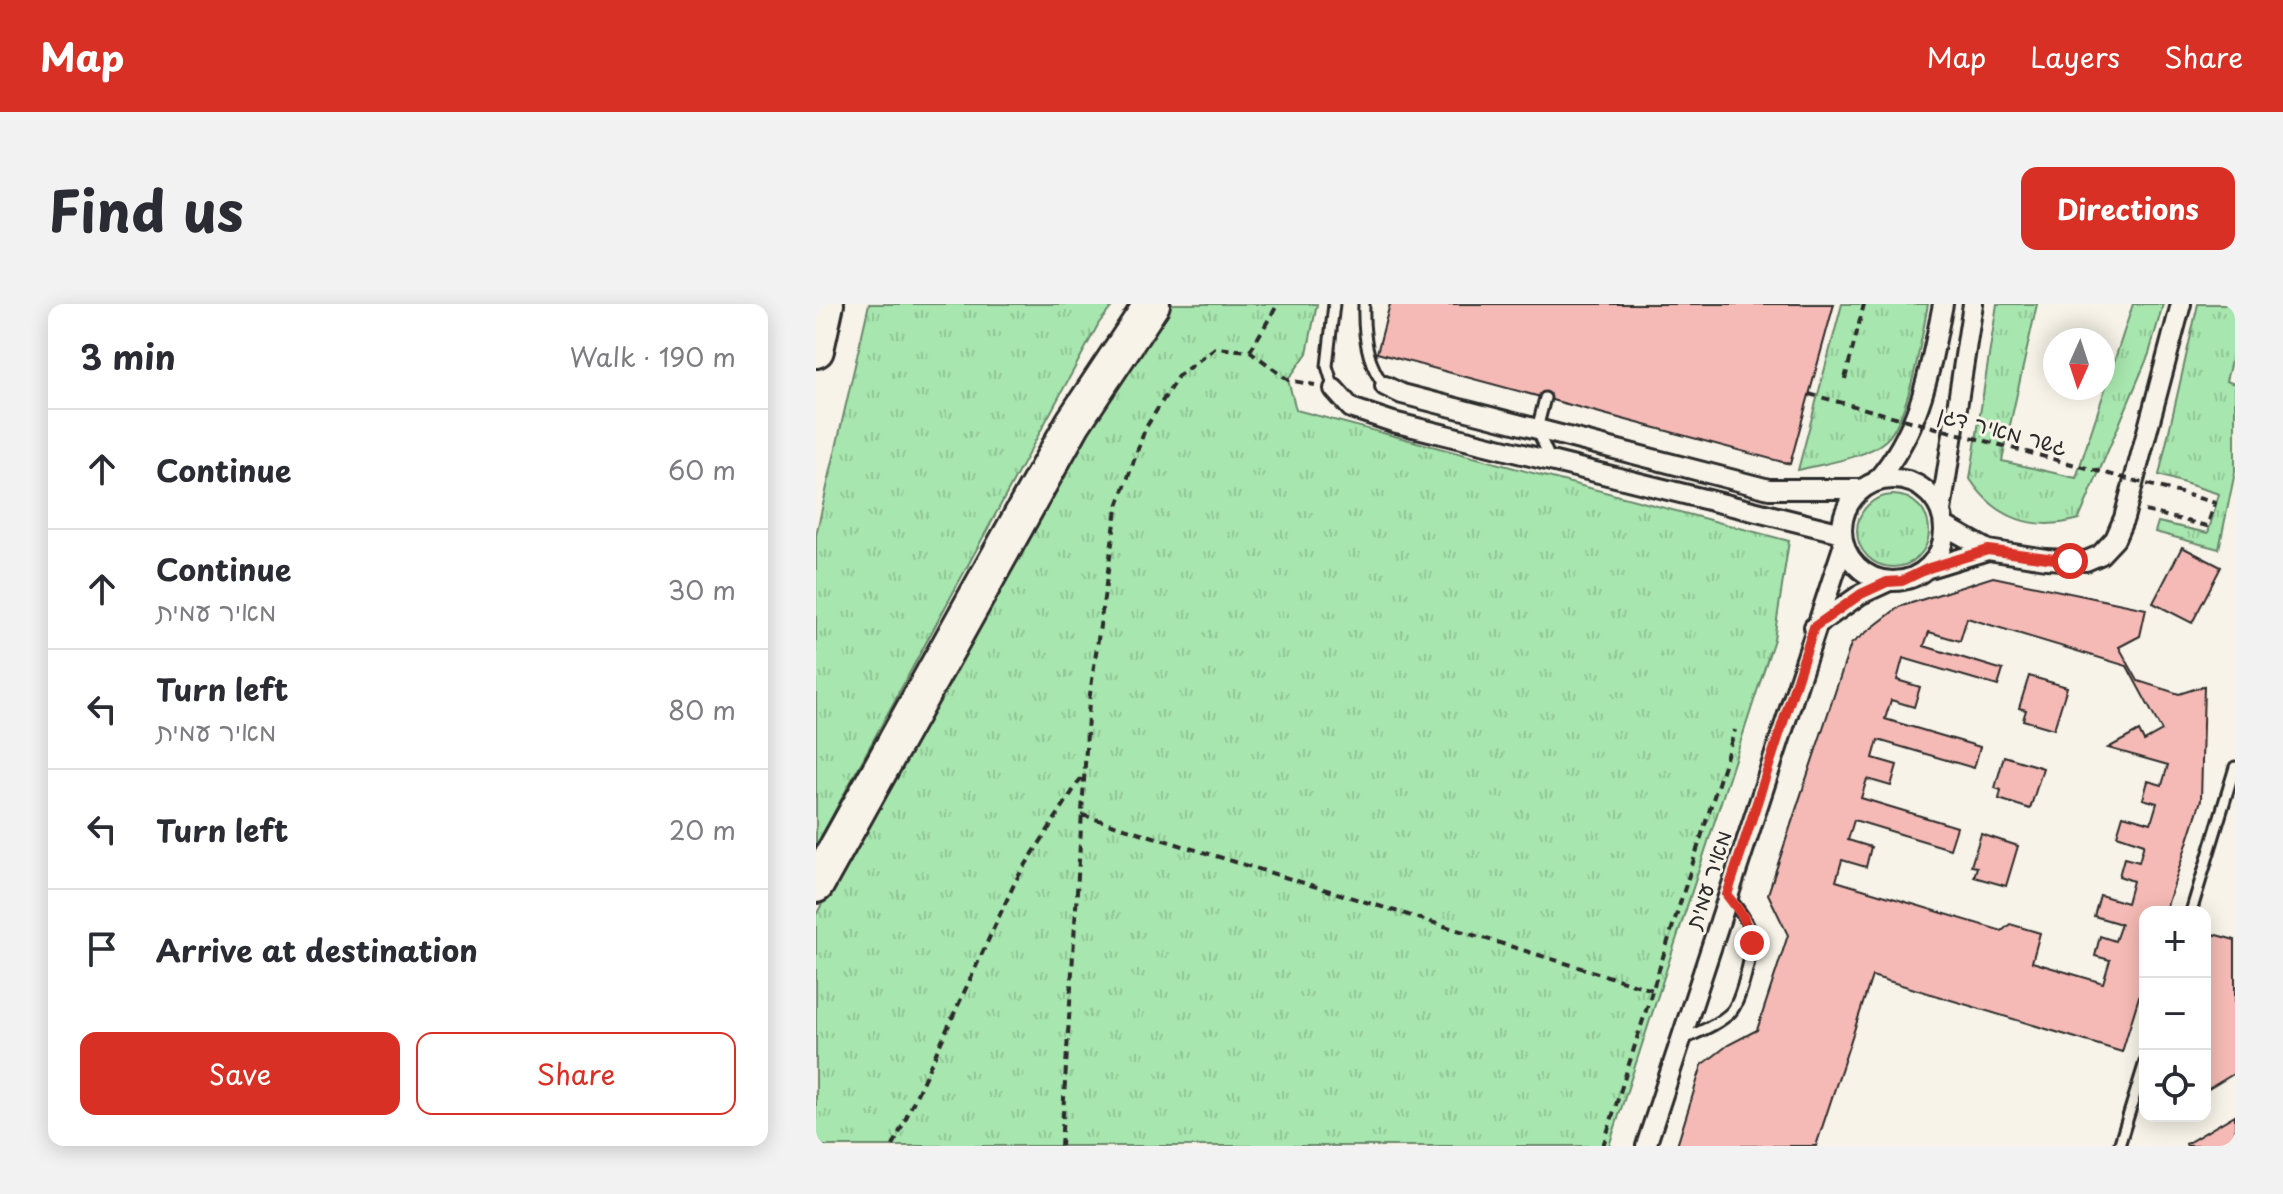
<!DOCTYPE html>
<html lang="en">
<head>
<meta charset="utf-8">
<style>
	:root { --surface:#fff; --page:#f2f2f3; --text:#2b2b33; --muted:#7c7c81; --line:#e1e1e2; --accent:#d93025 }
	body { margin:0; font-family:"Playpen Sans","Playpen Sans Hebrew",sans-serif; background:var(--page); color:var(--text) }
	.controls { position:absolute; right:24px; bottom:24px; display:grid; overflow:hidden; border-radius:16px; box-shadow:0 4px 20px #0003 }
	.controls button { width:72px; height:72px; display:grid; place-items:center; padding:0; border:0; border-bottom:2px solid var(--line); background:var(--surface); color:var(--text); font:40px sans-serif }
	.compass { position:absolute; left:1227px; top:24px; width:72px; height:72px; border-radius:50%; background:var(--surface); box-shadow:0 4px 20px #0003; rotate:183deg }
	.stop { position:absolute; width:24px; height:24px; margin:-18px; border:6px solid #d93025; border-radius:50%; background:#fff }
	.stop.end { background:#d93025; border-color:#fff; box-shadow:0 2px 8px #0008 }
	.list { margin:0; padding:0; list-style:none }
	h2 { display:flex; justify-content:space-between; align-items:center; height:104px; margin:0; padding:0 32px; font-size:34px }
	h2 small { font-size:26px; font-weight:400; color:var(--muted) }
	.list li { display:grid; grid-template-columns:52px 1fr auto; gap:24px; align-items:center; box-sizing:border-box; height:120px; padding:0 32px; border-top:2px solid var(--line) }
	.list b { display:block; font-size:30px; white-space:nowrap }
	.list p { margin:0; font-size:26px; white-space:nowrap; color:var(--muted) }
	.list em { font-size:26px; font-style:normal; color:var(--muted) }
	.actions { display:flex; gap:16px; padding:24px 32px }
	.actions a { flex:1; padding:18px 0; border:2px solid var(--accent); border-radius:16px; text-align:center; font-size:28px; color:var(--accent) }
	.actions .main { background:var(--accent); color:#fff }
	.icon { flex:none; width:44px; height:44px; fill:none; stroke:currentColor; stroke-width:2; stroke-linecap:round; stroke-linejoin:round }
	.map { position:relative; flex:none; width:1419px; height:842px; overflow:hidden; border-radius:16px }
	header { display:flex; align-items:center; gap:48px; box-sizing:border-box; height:112px; padding:0 40px; background:var(--accent); color:#fff }
	header strong { font-size:38px }
	nav { display:flex; gap:44px; margin-inline-start:auto; font-size:28px }
	.intro { display:flex; align-items:center; justify-content:space-between; box-sizing:border-box; height:192px; padding:0 48px }
	h1 { margin:0; font-size:56px }
	.button { padding:20px 36px; border-radius:16px; background:var(--accent); color:#fff; font-size:28px; font-weight:700 }
	main { display:flex; gap:48px; padding:0 48px }
	aside { flex:1; background:var(--surface); border-radius:16px; box-shadow:0 4px 20px #0003 }
	.map>svg:first-child { display:block }
</style>
</head>
<body>
<header>
<strong>Map</strong>
<nav><a>Map</a><a>Layers</a><a>Share</a></nav>
</header>
<div class="intro"><h1>Find us</h1><a class="button">Directions</a></div>
<main>
<aside>
<h2>3 min<small>Walk · 190 m</small></h2>
<ul class="list">
<li><svg class="icon" aria-label="ahead" viewBox="0 0 24 24"><path d="M12 20V5M6 11l6-6 6 6"/></svg><div><b>Continue</b></div><em>60 m</em></li>
<li><svg class="icon" aria-label="ahead" viewBox="0 0 24 24"><path d="M12 20V5M6 11l6-6 6 6"/></svg><div><b>Continue</b><p>מאיר עמית</p></div><em>30 m</em></li>
<li><svg class="icon" aria-label="left" viewBox="0 0 24 24"><path d="M17 20v-9H6M10 6l-5 5 5 5"/></svg><div><b>Turn left</b><p>מאיר עמית</p></div><em>80 m</em></li>
<li><svg class="icon" aria-label="left" viewBox="0 0 24 24"><path d="M17 20v-9H6M10 6l-5 5 5 5"/></svg><div><b>Turn left</b></div><em>20 m</em></li>
<li><svg class="icon" aria-label="arrive" viewBox="0 0 24 24"><path d="M6 21V4h12l-3 4 3 4H6"/></svg><div><b>Arrive at destination</b></div></li>
</ul>
<div class="actions"><a class="main">Save</a><a>Share</a></div>
</aside>
<div class="map">
<svg width="1419" height="842" viewBox="0 0 1419 842">
	<defs>
		<pattern id="grass-tufts" width="24" height="20" patternUnits="userSpaceOnUse" patternTransform="scale(2)"><rect width="24" height="20" fill="#a7e6ae"/><path d="M3 7l-1-3M5 7V3M7 7l1-3M15 17l-1-3M17 17v-4M19 17l1-3" fill="none" stroke="#90c596"/></pattern>
	</defs>
	<rect width="100%" height="100%" fill="#f7f3e8"/>
	<filter id="ink" filterUnits="userSpaceOnUse"><feTurbulence type="fractalNoise" baseFrequency=".0125" numOctaves="2"/><feDisplacementMap in="SourceGraphic" scale="16" xChannelSelector="R" yChannelSelector="G"/><feConvolveMatrix kernelMatrix="1 2 1 2 8 2 1 2 1" color-interpolation-filters="sRGB"/></filter>
	<g filter="url(#ink)">
		<path fill="url(#grass-tufts)" stroke="#69886c" stroke-width="2" d="M53 0H298L283 19 0 542V231Z
			M352 0H501L491 49 472 76 480 106 973 237 958 335 793 842H0V611L268 119Z
			M1026 0H1112C1106 32 1093 115 1070 136 1049 155 1008 159 982 166Z
			M1181 0H1221L1186 157 1260 174 1317 0H1347L1333 50 1263 215C1218 228 1180 215 1154 175Z
			M1382 0H1419V41L1410 77 1419 80V168L1403 245 1339 228 1342 218 1392 229 1403 190 1343 171Z
			M1041 227a36 36 0 1 1 72 0a36 36 0 1 1-72 0Z"/>
		<path fill="#f5bab5" stroke="#2b2b2b" stroke-width="2" fill-rule="evenodd" d="M574 0H1018L974 160 561 49Z
			M1366 243 1405 263 1376 319 1337 299Z
			M1177 273 1330 305 1324 332 1303 343 1322 377 1363 390 1388 382 1385 496 1349 608H1329V673L1306 748 1056 672 1000 842H861L886 761 912 741 941 726 972 631 952 590 1035 340 1083 303Z
			M1151 314 1311 362 1346 427 1328 437 1323 427 1292 444 1352 461 1346 481 1332 477 1327 495 1341 499 1335 519 1307 511 1301 531 1328 540 1323 558 1308 554 1303 572 1317 577 1311 599 1284 591 1278 612 1305 620 1299 637 1284 632 1279 652 1294 656 1287 679 1216 658 1224 629 1194 620 1186 627 1020 577 1026 556 1050 563 1055 543 1032 536 1038 516 1134 545 1141 523 1045 494 1051 475 1075 482 1081 461 1057 454 1062 436 1158 464 1164 443 1069 415 1075 396 1098 403 1104 383 1081 376 1087 354 1182 382 1187 366 1108 342 1113 328 1144 337ZM1213 372 1251 383 1238 425 1207 416 1210 406 1203 404ZM1188 452 1227 464 1214 505 1183 495 1185 486 1179 484ZM1165 530 1202 542 1190 582 1158 573 1161 563 1155 562Z
			M1389 628 1419 636V769L1389 787Z
			M1419 811V842H1371L1370 840Z"/>
		<g fill="none" stroke-linecap="round" stroke-linejoin="round">
			<defs>
				<path id="service" d="M548 0C547 29 550 60 569 82
					M518 85 511 62 518 0
					M729 94 721 125 734 155
					M1375 608 1419 463
					M866 736C882 728 902 721 915 708 925 697 938 645 935 630 932 616 921 604 913 593
					M1303 842 1329 758"/>
				<path id="minor" d="M569 82 586 90 953 185H1046
					M518 85 535 104 577 118 1026 229
					M1026 226a51 51 0 1 1 102 0a51 51 0 1 1-102 0Z
					M1060 177C1105 126 1114 65 1127 0
					M1125 207 1157 0
					M1129 222 1172 246 1230 255 1270 257 1284 251 1299 235 1308 214 1365 0
					M1113 264 1172 246
					M998 323 1045 290 1071 278
					M830 842 1028 240"/>
				<path id="motorway" d="M0 46 10 0
					M0 581 257 119 336 0"/>
			</defs>
			<use href="#service" stroke="#2b2b2b" stroke-width="15"/>
			<use href="#minor" stroke="#2b2b2b" stroke-width="24"/>
			<use href="#motorway" stroke="#2b2b2b" stroke-width="40"/>
			<path stroke="#2b2b2b" stroke-width="4" stroke-dasharray="8 6" stroke-linecap="butt" d="M434 47 462 0
				M1029 75 1048 0
				M1329 207 1391 222 1399 199 1372 191
				M266 511 837 686
				M77 842 200 576 267 471
				M245 842 273 397 301 205 329 125 362 72 399 44 434 47 472 76 499 81
				M787 842 919 426"/>
			<use href="#service" stroke="#f7f3e8" stroke-width="9"/>
			<use href="#minor" stroke="#f7f3e8" stroke-width="18"/>
			<use href="#motorway" stroke="#f7f3e8" stroke-width="34"/>
			<path stroke="#2b2b2b" stroke-width="4" stroke-dasharray="8 6" stroke-linecap="butt" d="M993 90 1372 191"/>
		</g>
	</g>
	<g fill="none" stroke-linecap="round" stroke-linejoin="round" filter="url(#ink)">
		<path stroke="#d93025" stroke-width="10" d="M936 639 927 612 911 591 998 323 1045 290 1071 278 1086 277 1113 264 1172 246 1254 257"/>
	</g>
	<g text-anchor="middle" dominant-baseline="central" stroke-width="6" stroke-linejoin="round" paint-order="stroke">
		<g font-size="22" fill="#2b2b2b" stroke="#f7f3e8">
			<text transform="translate(1187 125) rotate(15)">גשר מאיר דגן</text>
			<text transform="translate(891 575) rotate(-72)">מאיר עמית</text>
		</g>
	</g>
</svg>
<div class="controls">
<button>+</button>
<button>−</button>
<button><svg class="icon" aria-label="locate" viewBox="0 0 24 24"><circle cx="12" cy="12" r="6"/><path d="M12 2v4M12 18v4M2 12h4M18 12h4"/></svg></button>
</div>
<svg class="compass" viewBox="-18 -18 36 36"><path d="M0-13l5 13h-10z" fill="#e53935"/><path d="M0 13l5-13h-10z" fill="#7c7c81"/></svg>
<div class="stop" style="left:1254px;top:257px"></div>
<div class="stop end" style="left:936px;top:639px"></div>
</div>
</main>
</body>
</html>
